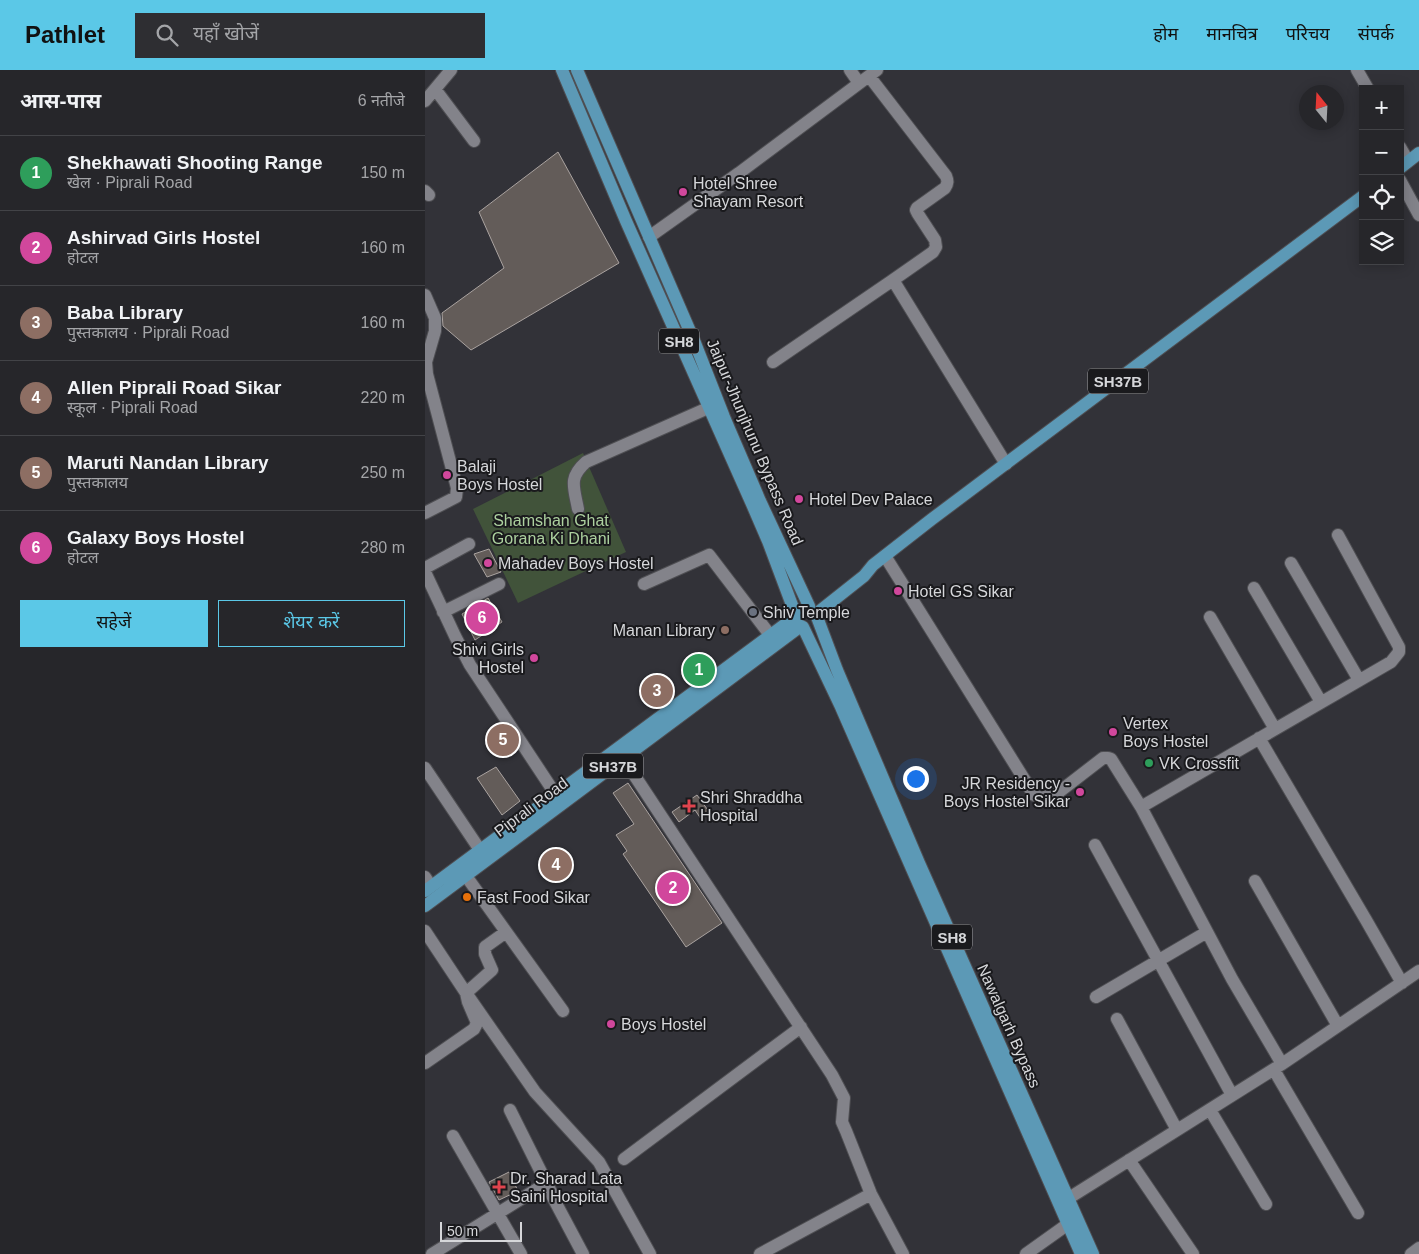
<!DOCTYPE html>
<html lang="hi">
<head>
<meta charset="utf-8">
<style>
	:root { --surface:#26262a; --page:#2e2e32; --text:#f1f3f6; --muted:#a4a5a8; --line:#424347; --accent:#5bc8e7 }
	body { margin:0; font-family:Arial,"Noto Sans Devanagari",sans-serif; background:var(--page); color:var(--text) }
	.controls { position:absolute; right:15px; top:15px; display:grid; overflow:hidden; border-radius:0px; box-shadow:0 2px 12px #0003 }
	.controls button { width:45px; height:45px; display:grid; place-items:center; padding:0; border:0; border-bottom:1px solid var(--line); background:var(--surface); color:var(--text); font:25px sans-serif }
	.compass { position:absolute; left:874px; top:15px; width:45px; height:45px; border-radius:50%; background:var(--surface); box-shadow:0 2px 12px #0003; rotate:342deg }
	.scale { position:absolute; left:15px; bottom:12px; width:82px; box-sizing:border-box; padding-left:5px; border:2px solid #d6d7da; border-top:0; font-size:14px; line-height:18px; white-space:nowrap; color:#d6d7da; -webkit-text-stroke:4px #1a1a1d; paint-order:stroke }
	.you { position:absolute; left:490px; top:708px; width:18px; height:18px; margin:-12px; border:4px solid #fff; border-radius:50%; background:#1a73e8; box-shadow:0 0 0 8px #1a73e833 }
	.badge { display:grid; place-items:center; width:32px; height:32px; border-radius:50%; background:var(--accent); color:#fff; font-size:16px; font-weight:700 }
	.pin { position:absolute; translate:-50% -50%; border:2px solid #fff; box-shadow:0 1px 5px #0006 }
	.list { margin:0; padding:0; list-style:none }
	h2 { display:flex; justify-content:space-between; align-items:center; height:65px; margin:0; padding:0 20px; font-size:21px }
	h2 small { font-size:16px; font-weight:400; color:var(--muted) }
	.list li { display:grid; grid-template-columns:32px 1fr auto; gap:15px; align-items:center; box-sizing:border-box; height:75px; padding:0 20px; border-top:1px solid var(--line) }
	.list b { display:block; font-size:19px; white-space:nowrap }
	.list p { margin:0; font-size:16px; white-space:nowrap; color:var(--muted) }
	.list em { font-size:16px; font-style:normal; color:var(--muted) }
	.actions { display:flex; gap:10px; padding:15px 20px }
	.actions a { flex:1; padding:11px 0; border:1px solid var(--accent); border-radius:0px; text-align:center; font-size:18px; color:var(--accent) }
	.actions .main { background:var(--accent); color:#111 }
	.icon { flex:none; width:28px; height:28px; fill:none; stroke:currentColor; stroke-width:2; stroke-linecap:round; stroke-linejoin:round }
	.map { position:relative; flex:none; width:994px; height:1184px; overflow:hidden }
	header { display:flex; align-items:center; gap:30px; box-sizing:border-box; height:70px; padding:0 25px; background:var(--accent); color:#111 }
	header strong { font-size:24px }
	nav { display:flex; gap:28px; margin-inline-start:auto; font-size:18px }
	.search { width:350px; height:45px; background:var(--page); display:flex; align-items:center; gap:12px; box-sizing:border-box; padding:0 18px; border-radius:0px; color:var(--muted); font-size:19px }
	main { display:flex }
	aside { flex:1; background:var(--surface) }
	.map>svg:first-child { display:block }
</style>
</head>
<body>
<header>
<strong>Pathlet</strong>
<div class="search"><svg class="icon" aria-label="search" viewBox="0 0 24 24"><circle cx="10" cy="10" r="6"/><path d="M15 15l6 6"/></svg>यहाँ खोजें</div>
<nav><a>होम</a><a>मानचित्र</a><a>परिचय</a><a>संपर्क</a></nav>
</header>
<main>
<aside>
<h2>आस-पास<small>6 नतीजे</small></h2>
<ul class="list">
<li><span class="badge" style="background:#2e9e5b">1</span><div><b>Shekhawati Shooting Range</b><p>खेल · Piprali Road</p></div><em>150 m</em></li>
<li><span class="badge" style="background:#d1479c">2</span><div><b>Ashirvad Girls Hostel</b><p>होटल</p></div><em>160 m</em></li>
<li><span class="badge" style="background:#8d6e63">3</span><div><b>Baba Library</b><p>पुस्तकालय · Piprali Road</p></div><em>160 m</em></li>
<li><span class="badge" style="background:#8d6e63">4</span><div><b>Allen Piprali Road Sikar</b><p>स्कूल · Piprali Road</p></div><em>220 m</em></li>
<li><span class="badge" style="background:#8d6e63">5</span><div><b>Maruti Nandan Library</b><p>पुस्तकालय</p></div><em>250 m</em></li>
<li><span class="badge" style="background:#d1479c">6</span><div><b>Galaxy Boys Hostel</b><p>होटल</p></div><em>280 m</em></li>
</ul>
<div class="actions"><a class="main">सहेजें</a><a>शेयर करें</a></div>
</aside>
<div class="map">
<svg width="994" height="1184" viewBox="0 0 994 1184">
	<rect width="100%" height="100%" fill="#323238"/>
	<path fill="#41533a" d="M158 383 201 482 93 533 48 439Z"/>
	<path fill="#635c59" stroke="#aaa3a0" d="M133 82 194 193 46 280 18 256 17 243 79 198 54 142Z
		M64 479 76 502 62 507 49 484Z
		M63 528 77 552 50 570 37 544Z
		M71 697 95 731 77 745 52 708Z
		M203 713 297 853 261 877 198 784 202 781 191 765 209 754 188 723Z
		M272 725 285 743 276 749 270 740 254 752 247 742Z
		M84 1102 93 1121 74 1130 64 1112Z"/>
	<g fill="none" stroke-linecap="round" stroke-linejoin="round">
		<defs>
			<path id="minor" d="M425 0 434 13
				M932 0 943 19
				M444 6 521 106C523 111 523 113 520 118L492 138 491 140 493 144 510 170 511 177 508 182 468 210 581 394
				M10 19 49 71
				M0 31 26 0
				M975 77 983 91
				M975 110 994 145
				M0 121 4 125
				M224 167 314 103 452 0
				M0 225 10 248V261L1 292 2 304 32 418 31 427 0 443
				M348 292 468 210
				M153 439C149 417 143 408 161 392L283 338
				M460 486 609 725 617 728 634 722 678 688H683L686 689 716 737 807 909 857 994
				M866 493 934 610
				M0 498 44 474
				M0 502 30 566 45 595 131 725
				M219 514 284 485 345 565
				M829 518 896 632
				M18 542 74 514
				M785 547 850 659
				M834 668 941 850 977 913
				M198 688 407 1005 419 1028 417 1052 421 1061 446 1124 478 1184
				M0 698 55 780
				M716 737 966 592 974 582V577L913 465
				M670 775 807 1025
				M41 806 138 941
				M0 807 6 816
				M830 811 913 956
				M0 861 41 923 110 1022 174 1092 225 1184
				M671 927 782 862
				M692 949 752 1060
				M0 993 49 959 52 953 43 932 41 923 67 900 60 884V877L81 862
				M849 1000 933 1143
				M85 1040 127 1124
				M785 1040 841 1134
				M28 1066 96 1184
				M199 1089 376 957
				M704 1090 768 1184
				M644 1128 857 994 994 901
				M7 1184 112 1119 117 1118 125 1122 158 1184
				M335 1184 446 1124
				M601 1184 643 1154
				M986 1184 994 1178"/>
			<path id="major" d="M137 0 201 151 327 434 343 471 370 543
				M152 0 270 273 299 347 335 431 384 536
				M975 98 994 83
				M391 544 439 506 448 495 507 449 938 126
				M392 547 412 600 494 793 668 1184
				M378 557 416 637 656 1184
				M0 821 370 547
				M0 836 376 556"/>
		</defs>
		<use href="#minor" stroke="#4f4f53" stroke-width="14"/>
		<use href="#major" stroke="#4f4f53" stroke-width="14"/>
		<use href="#minor" stroke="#83838a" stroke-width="12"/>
		<use href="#major" stroke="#5c99b6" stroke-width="12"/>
	</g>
	<g fill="#d1479c" stroke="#1a1a1d" stroke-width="2">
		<circle cx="258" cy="122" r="5"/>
		<circle cx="22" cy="405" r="5"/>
		<circle cx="374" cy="429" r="5"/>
		<circle cx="63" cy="493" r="5"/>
		<circle cx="473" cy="521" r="5"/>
		<circle cx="109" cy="588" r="5"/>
		<circle cx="688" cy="662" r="5"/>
		<circle cx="655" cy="722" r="5"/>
		<circle cx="186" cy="954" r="5"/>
	</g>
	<circle fill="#6b7280" stroke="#1a1a1d" stroke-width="2" cx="328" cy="542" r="5"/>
	<circle fill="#8d6e63" stroke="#1a1a1d" stroke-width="2" cx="300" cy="560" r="5"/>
	<circle fill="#2e9e5b" stroke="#1a1a1d" stroke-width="2" cx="724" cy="693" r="5"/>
	<g fill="#e0444e" stroke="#1a1a1d" stroke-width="2">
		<path d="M261.5 728.5h5v5h5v5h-5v5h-5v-5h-5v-5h5z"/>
		<path d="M71.5 1109.5h5v5h5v5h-5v5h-5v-5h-5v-5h5z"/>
	</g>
	<circle fill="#e8710a" stroke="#1a1a1d" stroke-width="2" cx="42" cy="827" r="5"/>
	<g text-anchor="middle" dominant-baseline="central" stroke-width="4" stroke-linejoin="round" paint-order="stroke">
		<g fill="#1a1a1d" stroke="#9e9ea1" stroke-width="1">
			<rect x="234" y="258.5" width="40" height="25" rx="4"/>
			<rect x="663" y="298.5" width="60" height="25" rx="4"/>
			<rect x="158" y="683.5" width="60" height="25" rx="4"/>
			<rect x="507" y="854.5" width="40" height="25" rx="4"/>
		</g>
		<g font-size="15" font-weight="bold" fill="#d6d7da">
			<text x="254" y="271">SH8</text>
			<text x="693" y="311">SH37B</text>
			<text x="188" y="696">SH37B</text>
			<text x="527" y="867">SH8</text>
		</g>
		<g font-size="16" fill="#d6d7da" stroke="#1a1a1d" text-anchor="start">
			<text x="268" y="113">Hotel Shree<tspan x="268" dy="18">Shayam Resort</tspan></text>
			<text x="32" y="396">Balaji<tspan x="32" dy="18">Boys Hostel</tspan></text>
			<text x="384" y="429">Hotel Dev Palace</text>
			<text x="73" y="493">Mahadev Boys Hostel</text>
			<text x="483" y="521">Hotel GS Sikar</text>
			<text x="338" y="542">Shiv Temple</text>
			<text x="290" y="560" text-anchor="end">Manan Library</text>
			<text x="99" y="579" text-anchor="end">Shivi Girls<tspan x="99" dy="18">Hostel</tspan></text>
			<text x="698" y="653">Vertex<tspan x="698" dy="18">Boys Hostel</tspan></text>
			<text x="734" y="693">VK Crossfit</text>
			<text x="645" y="713" text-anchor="end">JR Residency -<tspan x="645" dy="18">Boys Hostel Sikar</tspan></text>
			<text x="275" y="727">Shri Shraddha<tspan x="275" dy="18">Hospital</tspan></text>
			<text x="52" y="827">Fast Food Sikar</text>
			<text x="196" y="954">Boys Hostel</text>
			<text x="85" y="1108">Dr. Sharad Lata<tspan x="85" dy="18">Saini Hospital</tspan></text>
		</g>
		<g font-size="16" fill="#d6d7da" stroke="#1a1a1d">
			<text transform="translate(330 372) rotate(67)">Jaipur-Jhunjhunu Bypass Road</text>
			<text transform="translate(106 737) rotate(-37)">Piprali Road</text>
			<text transform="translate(584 956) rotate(66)">Nawalgarh Bypass</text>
		</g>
		<g font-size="16" fill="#add19f" stroke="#1a1a1d">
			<text x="126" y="450">Shamshan Ghat<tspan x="126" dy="18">Gorana Ki Dhani</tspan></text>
		</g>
	</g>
</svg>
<div class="controls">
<button>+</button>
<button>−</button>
<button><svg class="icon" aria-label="locate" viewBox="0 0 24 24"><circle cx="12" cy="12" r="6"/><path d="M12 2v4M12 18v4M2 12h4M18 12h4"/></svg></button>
<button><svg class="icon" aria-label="layers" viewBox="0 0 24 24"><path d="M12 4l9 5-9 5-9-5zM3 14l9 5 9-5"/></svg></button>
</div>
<svg class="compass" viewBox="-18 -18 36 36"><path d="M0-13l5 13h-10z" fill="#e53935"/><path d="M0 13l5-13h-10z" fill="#a4a5a8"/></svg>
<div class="scale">50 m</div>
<div class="you"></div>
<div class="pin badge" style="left:274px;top:600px;background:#2e9e5b">1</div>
<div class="pin badge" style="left:248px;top:818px;background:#d1479c">2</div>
<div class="pin badge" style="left:232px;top:621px;background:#8d6e63">3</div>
<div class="pin badge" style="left:131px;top:795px;background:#8d6e63">4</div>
<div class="pin badge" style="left:78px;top:670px;background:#8d6e63">5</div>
<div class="pin badge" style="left:57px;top:548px;background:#d1479c">6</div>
</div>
</main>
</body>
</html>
